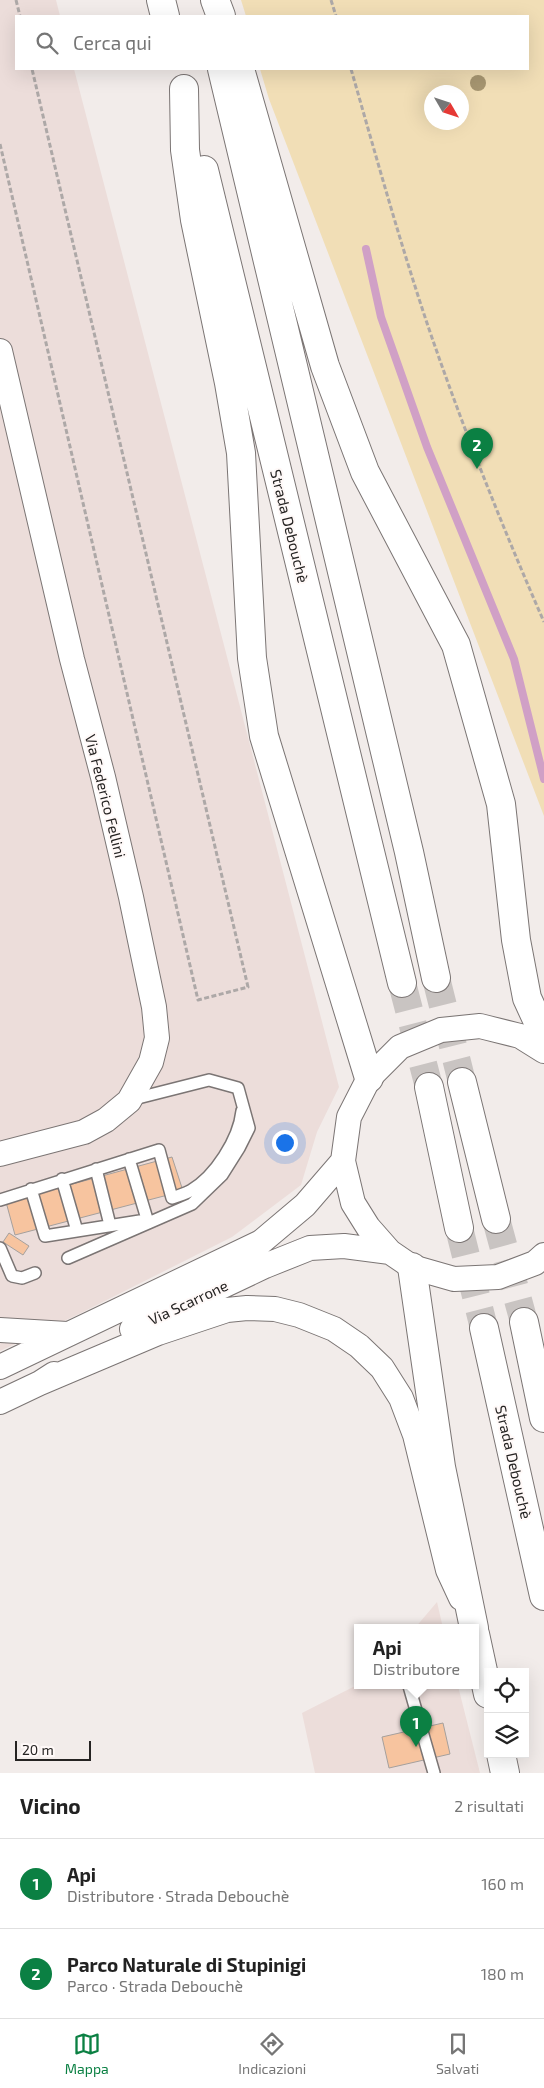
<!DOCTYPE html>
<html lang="it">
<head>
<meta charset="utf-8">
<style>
	:root { --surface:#fff; --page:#f6f6f6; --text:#222; --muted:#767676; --line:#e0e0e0; --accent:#0b8043 }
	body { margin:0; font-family:"Exo 2",sans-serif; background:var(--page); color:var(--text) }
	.controls { position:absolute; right:15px; bottom:15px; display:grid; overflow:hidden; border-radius:0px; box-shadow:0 5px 20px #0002 }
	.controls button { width:45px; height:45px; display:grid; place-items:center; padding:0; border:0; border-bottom:1px solid var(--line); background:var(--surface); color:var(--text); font:25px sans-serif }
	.compass { position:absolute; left:424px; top:85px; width:45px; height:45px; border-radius:50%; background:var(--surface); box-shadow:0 5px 20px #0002; rotate:129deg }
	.scale { position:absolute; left:15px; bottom:12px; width:76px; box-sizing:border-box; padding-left:5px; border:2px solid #252322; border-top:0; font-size:14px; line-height:18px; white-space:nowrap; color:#252322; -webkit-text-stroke:4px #fff9f8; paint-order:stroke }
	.you { position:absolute; left:284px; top:1142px; width:18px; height:18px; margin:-12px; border:4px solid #fff; border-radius:50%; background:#1a73e8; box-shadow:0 0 0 8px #1a73e833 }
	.badge { display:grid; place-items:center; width:32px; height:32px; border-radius:50%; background:var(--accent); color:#fff; font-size:16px; font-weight:700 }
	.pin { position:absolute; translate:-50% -41px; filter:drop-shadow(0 1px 2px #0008) }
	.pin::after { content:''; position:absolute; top:26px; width:18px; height:15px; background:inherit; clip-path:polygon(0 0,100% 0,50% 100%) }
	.popup { position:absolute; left:354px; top:1624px; width:125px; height:65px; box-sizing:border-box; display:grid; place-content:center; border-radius:0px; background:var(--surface); filter:drop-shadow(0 1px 4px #0005); font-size:16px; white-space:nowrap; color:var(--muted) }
	.popup b { font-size:19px; color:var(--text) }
	.popup::after { content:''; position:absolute; left:50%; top:100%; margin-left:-10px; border:10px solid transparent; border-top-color:var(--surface) }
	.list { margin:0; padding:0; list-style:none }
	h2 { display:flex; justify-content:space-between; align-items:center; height:65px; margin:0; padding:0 20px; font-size:21px }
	h2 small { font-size:16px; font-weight:400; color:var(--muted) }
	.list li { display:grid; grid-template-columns:32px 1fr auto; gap:15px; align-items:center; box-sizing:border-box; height:90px; padding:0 20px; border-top:1px solid var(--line) }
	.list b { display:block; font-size:19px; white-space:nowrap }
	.list p { margin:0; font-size:16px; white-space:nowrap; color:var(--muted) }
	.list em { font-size:16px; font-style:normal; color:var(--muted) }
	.icon { flex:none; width:28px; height:28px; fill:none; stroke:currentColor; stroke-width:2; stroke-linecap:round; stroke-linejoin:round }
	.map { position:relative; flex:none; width:544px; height:1773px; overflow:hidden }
	.search { position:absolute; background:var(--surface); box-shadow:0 5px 20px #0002; left:15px; right:15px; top:15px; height:55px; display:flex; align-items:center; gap:12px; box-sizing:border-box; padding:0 18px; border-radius:0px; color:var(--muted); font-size:19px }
	.sheet { height:245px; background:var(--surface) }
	nav { display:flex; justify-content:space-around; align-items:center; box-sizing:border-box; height:70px; border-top:1px solid var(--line); background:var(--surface); font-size:14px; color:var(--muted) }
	nav a { display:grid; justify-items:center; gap:2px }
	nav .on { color:var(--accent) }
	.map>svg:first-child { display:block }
</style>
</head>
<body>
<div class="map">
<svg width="544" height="1773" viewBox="0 0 544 1773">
	<rect width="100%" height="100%" fill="#f2ecea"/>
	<path fill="#ecddda" d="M0 0H56L60 16H16V69H74L339 1087 317 1132 301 1185 232 1237 79 1314 0 1351Z
		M437 1602 443 1628H415L420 1622Z
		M357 1685 458 1686 480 1773H315L302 1713Z"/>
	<path fill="#f1deb6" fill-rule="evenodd" d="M241 0H544V816L269 99 260 69H528V16H246ZM432 92H462V122H432Z"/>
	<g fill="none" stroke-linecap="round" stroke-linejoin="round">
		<path stroke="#d0a0c6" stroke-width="8" d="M366 249 381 317 427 447 514 659 544 779"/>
	</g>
	<path fill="#f7c49f" stroke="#a5a09d" d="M172 1157 183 1191 15 1235 6 1202Z
		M9 1233 29 1246 23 1255 3 1242Z
		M443 1723 450 1754 389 1768 382 1737Z"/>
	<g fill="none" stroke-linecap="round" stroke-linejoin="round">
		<path stroke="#c9c4c2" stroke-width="28" stroke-dasharray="28 14" stroke-linecap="butt" d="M436 978 462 1082
			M402 983 429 1087
			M496 1219 524 1322
			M459 1228 484 1328"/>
		<defs>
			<path id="lane" d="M129 1159 147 1219
				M96 1169 110 1225
				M62 1179 77 1231
				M31 1189 45 1236 146 1220
				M0 1200 159 1150 172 1198C178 1196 184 1194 190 1191 215 1177 239 1139 242 1111
				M0 1248 12 1276 22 1278 35 1273
				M68 1258 192 1204 222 1175 239 1148 249 1128 238 1088 209 1080 130 1100
				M409 1686 434 1773"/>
			<path id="street" d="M0 351 72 659 103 777 131 897 154 1007 157 1038 151 1062 129 1101 106 1120 84 1132 0 1154
				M544 1051 520 1036 480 1026 441 1030 400 1047 369 1078 349 1117 343 1161 353 1203 368 1227 390 1252 412 1267 454 1279 498 1277 535 1263 544 1255
				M132 1329 265 1266 310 1248 344 1246 390 1252
				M0 1330 67 1334
				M0 1367 261 1242 305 1205 343 1161
				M40 1383 158 1333 227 1310 247 1308 275 1309 299 1315 334 1329 359 1346 382 1368 401 1398 415 1435 448 1570 461 1598
				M0 1402 40 1383 54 1374"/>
			<path id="primary" d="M161 0 165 16
				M215 0 221 16
				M222 69 409 852 436 978
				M240 69 325 366 365 472 456 645 501 804 516 940 527 998 544 1035
				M184 89 185 150 195 220 229 383 241 453 252 658 264 736 369 1078
				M204 170 402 983
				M462 1082 496 1219
				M429 1087 459 1228
				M412 1267 441 1467 474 1628
				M524 1322 544 1418
				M484 1328 544 1596
				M475 1634 488 1694
				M501 1754 505 1773"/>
		</defs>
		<use href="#lane" stroke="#7b7574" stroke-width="14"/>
		<use href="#street" stroke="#7b7574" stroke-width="26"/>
		<use href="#primary" stroke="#7b7574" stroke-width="30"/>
		<path stroke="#ada8a7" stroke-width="3" stroke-dasharray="5 2.5" stroke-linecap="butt" d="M16 0 20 16
			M331 0 336 16
			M351 69C376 156 400 243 429 329 463 428 502 526 544 622
			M0 144 198 1000 248 987 32 69"/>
		<use href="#lane" stroke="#fff" stroke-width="11"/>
		<use href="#street" stroke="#fff" stroke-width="24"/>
		<use href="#primary" stroke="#fff" stroke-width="28"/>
	</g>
	<circle fill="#a79671" cx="478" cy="83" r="8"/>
	<g text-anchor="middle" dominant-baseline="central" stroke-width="4" stroke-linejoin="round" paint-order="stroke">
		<g font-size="15" fill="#252322" stroke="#fff9f8">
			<text transform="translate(290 526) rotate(76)">Strada Debouchè</text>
			<text transform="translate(106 796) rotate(76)">Via Federico Fellini</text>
			<text transform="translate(188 1302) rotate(-25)">Via Scarrone</text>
			<text transform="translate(514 1462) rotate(77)">Strada Debouchè</text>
		</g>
	</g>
</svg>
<div class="controls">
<button><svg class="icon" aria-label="locate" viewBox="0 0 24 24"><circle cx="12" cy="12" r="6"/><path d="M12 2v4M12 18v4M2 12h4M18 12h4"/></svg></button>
<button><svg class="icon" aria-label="layers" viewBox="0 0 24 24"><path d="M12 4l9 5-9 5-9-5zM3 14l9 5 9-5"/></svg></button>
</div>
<svg class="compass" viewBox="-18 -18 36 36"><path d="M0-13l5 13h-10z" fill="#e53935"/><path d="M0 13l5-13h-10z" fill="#767676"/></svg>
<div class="scale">20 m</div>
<div class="you"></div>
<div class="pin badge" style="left:416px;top:1747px">1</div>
<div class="popup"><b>Api</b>Distributore</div>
<div class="pin badge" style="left:477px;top:469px">2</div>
<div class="search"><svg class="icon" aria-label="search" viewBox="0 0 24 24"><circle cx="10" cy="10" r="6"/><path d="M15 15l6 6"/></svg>Cerca qui</div>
</div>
<section class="sheet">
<h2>Vicino<small>2 risultati</small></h2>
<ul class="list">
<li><span class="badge">1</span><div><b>Api</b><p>Distributore · Strada Debouchè</p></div><em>160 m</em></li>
<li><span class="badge">2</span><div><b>Parco Naturale di Stupinigi</b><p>Parco · Strada Debouchè</p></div><em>180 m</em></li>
</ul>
</section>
<nav>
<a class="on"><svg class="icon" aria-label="map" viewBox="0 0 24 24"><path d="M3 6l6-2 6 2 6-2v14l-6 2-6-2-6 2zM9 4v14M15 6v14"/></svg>Mappa</a>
<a><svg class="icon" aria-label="directions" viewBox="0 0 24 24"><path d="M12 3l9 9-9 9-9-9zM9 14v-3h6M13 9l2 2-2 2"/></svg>Indicazioni</a>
<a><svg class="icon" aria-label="saved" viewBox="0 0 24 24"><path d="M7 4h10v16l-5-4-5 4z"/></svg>Salvati</a>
</nav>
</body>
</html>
